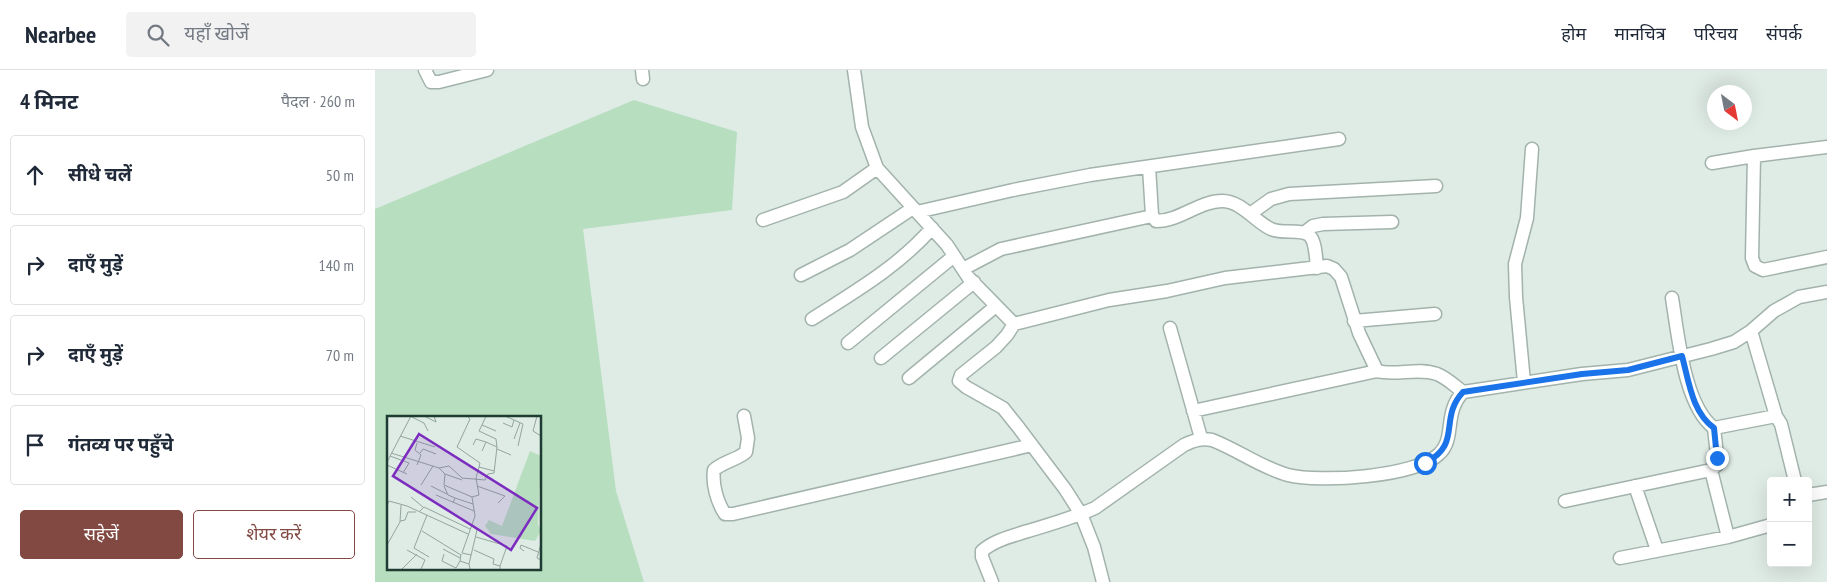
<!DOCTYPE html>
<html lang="hi">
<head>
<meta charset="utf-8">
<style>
	:root { --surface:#fff; --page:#f2f2f3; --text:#1f2937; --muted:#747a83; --line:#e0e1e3; --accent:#814942 }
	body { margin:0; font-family:"PT Sans Narrow","Noto Sans Devanagari",sans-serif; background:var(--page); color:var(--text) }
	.controls { position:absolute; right:15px; bottom:15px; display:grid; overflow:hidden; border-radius:5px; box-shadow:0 5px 20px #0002 }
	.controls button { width:45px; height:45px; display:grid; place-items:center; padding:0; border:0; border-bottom:1px solid var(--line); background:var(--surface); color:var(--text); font:25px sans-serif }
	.compass { position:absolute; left:1332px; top:15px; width:45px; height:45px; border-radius:50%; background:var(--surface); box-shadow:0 5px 20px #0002; rotate:148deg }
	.stop { position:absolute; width:15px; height:15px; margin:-11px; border:4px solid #1a73e8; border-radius:50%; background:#fff }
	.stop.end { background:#1a73e8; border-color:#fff; box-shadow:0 1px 5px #0008 }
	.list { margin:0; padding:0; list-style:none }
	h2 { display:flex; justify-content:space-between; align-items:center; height:65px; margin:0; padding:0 20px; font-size:21px }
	h2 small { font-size:16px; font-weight:400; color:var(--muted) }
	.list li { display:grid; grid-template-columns:32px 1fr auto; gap:15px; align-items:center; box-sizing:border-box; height:80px; margin:0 10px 10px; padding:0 10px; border:1px solid var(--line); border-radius:5px }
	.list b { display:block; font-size:19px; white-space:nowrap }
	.list em { font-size:16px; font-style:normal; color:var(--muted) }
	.actions { display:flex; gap:10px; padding:15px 20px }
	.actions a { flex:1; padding:11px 0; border:1px solid var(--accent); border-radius:5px; text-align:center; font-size:18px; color:var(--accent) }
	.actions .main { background:var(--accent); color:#fff }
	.icon { flex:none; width:28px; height:28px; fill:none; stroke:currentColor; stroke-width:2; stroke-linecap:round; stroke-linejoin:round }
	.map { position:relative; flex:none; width:1452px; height:512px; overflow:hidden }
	header { display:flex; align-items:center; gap:30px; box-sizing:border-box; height:70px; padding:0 25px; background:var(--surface); border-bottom:1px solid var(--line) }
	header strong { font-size:24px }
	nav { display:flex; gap:28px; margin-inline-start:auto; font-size:18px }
	.search { width:350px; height:45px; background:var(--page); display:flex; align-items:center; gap:12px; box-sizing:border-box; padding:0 18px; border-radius:5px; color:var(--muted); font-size:19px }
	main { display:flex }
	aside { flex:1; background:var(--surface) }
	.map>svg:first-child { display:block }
</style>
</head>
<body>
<header>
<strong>Nearbee</strong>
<div class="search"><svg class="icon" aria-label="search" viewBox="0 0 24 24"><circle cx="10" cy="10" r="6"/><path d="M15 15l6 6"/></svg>यहाँ खोजें</div>
<nav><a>होम</a><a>मानचित्र</a><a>परिचय</a><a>संपर्क</a></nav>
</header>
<main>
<aside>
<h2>4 मिनट<small>पैदल · 260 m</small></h2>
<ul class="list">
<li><svg class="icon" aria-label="ahead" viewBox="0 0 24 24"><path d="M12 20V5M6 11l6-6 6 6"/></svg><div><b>सीधे चलें</b></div><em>50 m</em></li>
<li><svg class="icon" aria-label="right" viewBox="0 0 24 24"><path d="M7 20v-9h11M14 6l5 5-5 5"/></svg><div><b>दाएँ मुड़ें</b></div><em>140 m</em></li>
<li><svg class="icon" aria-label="right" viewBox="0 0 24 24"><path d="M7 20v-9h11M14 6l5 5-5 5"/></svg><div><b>दाएँ मुड़ें</b></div><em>70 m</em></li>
<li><svg class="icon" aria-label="arrive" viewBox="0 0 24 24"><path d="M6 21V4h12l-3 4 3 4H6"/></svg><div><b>गंतव्य पर पहुँचे</b></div></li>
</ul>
<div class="actions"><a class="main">सहेजें</a><a>शेयर करें</a></div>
</aside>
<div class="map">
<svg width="1452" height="512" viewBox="0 0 1452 512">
	<rect width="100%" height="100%" fill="#dfebe5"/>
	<path fill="#b6debf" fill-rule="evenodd" d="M259 30 362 62 357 140 208 159 241 421 269 512H0V139ZM14 347H165V498H14Z"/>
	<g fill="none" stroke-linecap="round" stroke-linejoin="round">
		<defs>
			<path id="minor" d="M50 0 56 12H64L112 0
				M267 0 268 9
				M479 0 487 57 502 98 572 175 593 207 639 254
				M1379 86 1377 188 1380 196 1388 200 1452 187
				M1337 93 1379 86 1452 77
				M774 97 777 145 781 151C805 151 824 131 847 131 867 131 880 152 896 159 906 164 926 159 934 165 941 171 941 189 942 198
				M542 142 638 120 715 105 964 69
				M875 144 896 129 914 124 1061 116
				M388 150 468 122 502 98
				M929 163 938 156 948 154 1017 152
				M588 199 626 179 777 146
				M426 205 475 180 538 138
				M1297 228C1303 264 1309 336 1339 358L1401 346 1406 354 1420 411
				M437 249C479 222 523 197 557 158
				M979 251 1060 244
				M795 258 826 368
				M1376 261 1401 346
				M473 273 579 186
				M506 288 599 212
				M534 308 621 236
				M1149 312 1141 227 1140 194 1152 148 1157 79
				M818 341 1002 301
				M369 346 373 368 371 382C362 390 349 391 339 400 337 414 342 432 350 444H358L657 375
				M1336 400 1353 467
				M1260 416 1282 480
				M1433 425 1452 422
				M1190 431 1336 400 1343 394 1339 358
				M1245 488 1353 467 1396 455
				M617 512 607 487V481C620 470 637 466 653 461 676 454 698 448 720 438L809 375C820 370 826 368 837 370 863 380 887 398 913 405 945 413 1040 407 1064 384 1081 369 1068 343 1088 322L1207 304 1253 300 1336 279 1359 272 1376 261 1399 241 1424 227 1452 222
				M728 512 719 477 706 444 690 419 644 358 628 338 591 317 584 311 586 305 621 277 632 265 639 254 734 230 792 221 850 208 952 196 959 199 966 207 984 263 1002 301C1021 306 1043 297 1062 304 1072 308 1080 316 1088 322"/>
		</defs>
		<use href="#minor" stroke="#a2b3ac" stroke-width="15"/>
		<use href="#minor" stroke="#fff" stroke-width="12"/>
	</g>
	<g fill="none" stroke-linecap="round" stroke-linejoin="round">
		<path stroke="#1a73e8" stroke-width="6" d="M1050 393C1088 374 1063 349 1088 322L1207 304 1253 300 1307 286C1314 312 1317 342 1339 358L1342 388"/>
	</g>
	<g transform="translate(12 346)">
		<rect width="154" height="154" fill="#dfebe5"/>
		<path d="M143 35 154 40 151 108 154 115 148 125 104 118 98 110 102 104 115 110Z" fill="#b6debf"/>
		<path fill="none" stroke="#92a59e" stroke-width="1" d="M23 0 37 7 41 15M37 0 49 6 47 0M80 0 83 3 70 31 93 47 92 51M99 0 95 9 109 15M118 0 136 8 131 30M150 0 146 15 154 20M116 7 125 11 127 4M95 9 92 15 109 23 110 31M13 20 48 31M127 23 133 7M30 27 28 34 34 39 30 49M86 29 89 23 99 26M110 33 124 39M4 37 52 52 62 50 75 62 98 64 101 58 107 57 110 31 99 26 95 35M33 37 36 33 49 38M3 40 22 47 16 57M0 46 24 0M0 49 20 58M52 52 58 58 57 69 85 81 92 79 89 62 92 51 107 55M58 58 75 64M34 69 46 50M44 70 60 78M57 70 61 79 68 82 66 87M90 70 118 80 111 87M49 79 87 95M24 81 36 91M68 82 86 88M0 89 2 85 20 90 81 118M33 95 37 91 83 113M40 99 27 132 42 141M13 105 18 104 21 96H29M35 115 74 139M89 121 120 130 113 150M154 128 150 142 154 144M0 129 13 106 14 89M56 133 73 142M20 134 38 144 34 153M87 134 107 143 106 148 113 150V153M137 135 133 132 134 129 151 136M57 138 55 145 69 152 73 145M74 138 73 145 82 148 83 153M84 139 75 137 88 100 85 81M82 148 90 114 85 110M15 153 30 138"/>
		<path fill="#7b2cbf" fill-opacity="0.15" stroke="#7b2cbf" stroke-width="2.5" d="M32 18 150 92 124 134 6 60Z"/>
		<rect width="154" height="154" fill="none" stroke="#1f3c33" stroke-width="2.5"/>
	</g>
</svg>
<div class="controls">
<button>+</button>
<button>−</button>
</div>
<svg class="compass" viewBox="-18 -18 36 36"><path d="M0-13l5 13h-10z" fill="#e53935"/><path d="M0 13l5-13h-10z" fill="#747a83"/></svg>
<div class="stop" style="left:1050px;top:393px"></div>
<div class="stop end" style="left:1342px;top:388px"></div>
</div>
</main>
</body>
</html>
